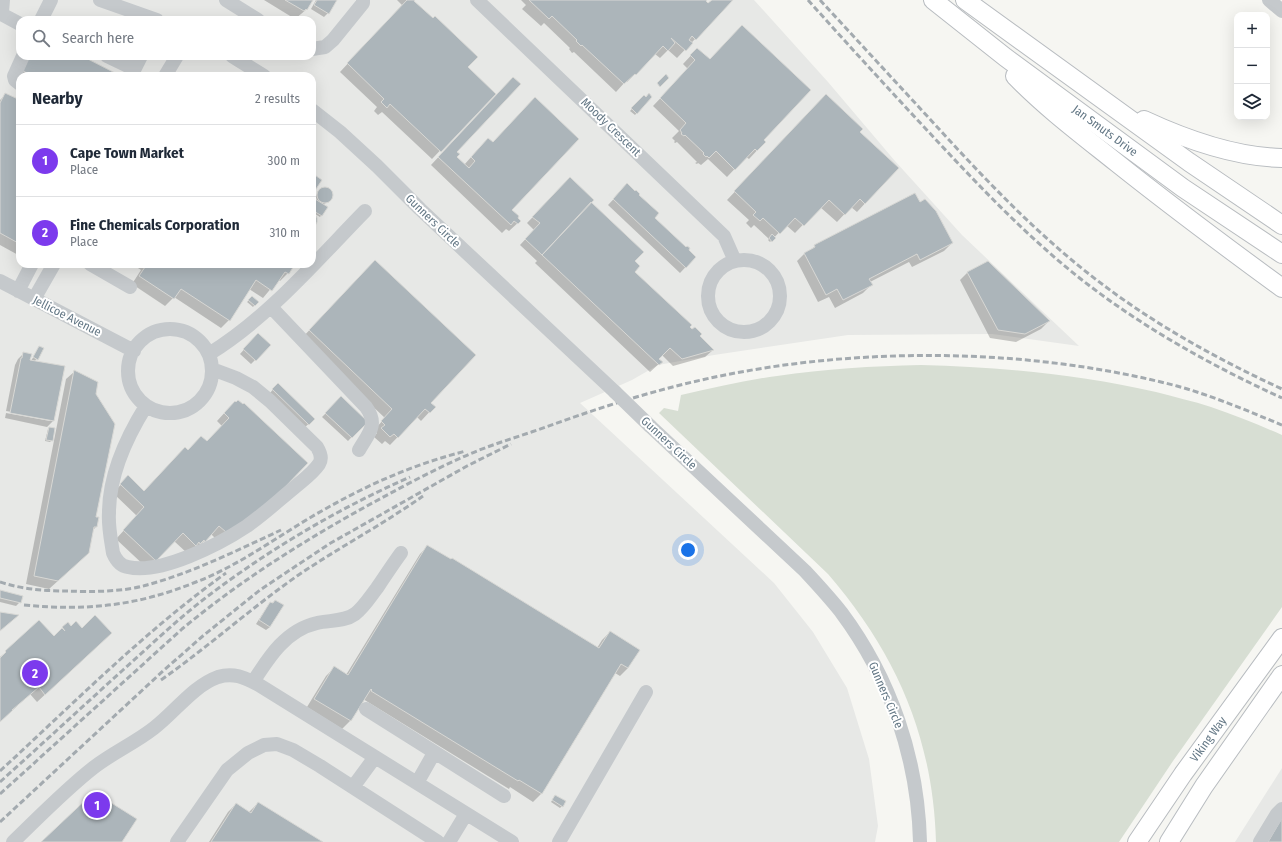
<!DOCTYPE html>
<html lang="en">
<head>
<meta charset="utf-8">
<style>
	:root { --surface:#fff; --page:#f2f2f3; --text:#1f2937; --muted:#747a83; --line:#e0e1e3; --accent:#7c3aed }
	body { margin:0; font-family:"Fira Sans Condensed",sans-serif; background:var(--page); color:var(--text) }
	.controls { position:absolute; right:12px; top:12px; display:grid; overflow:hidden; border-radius:8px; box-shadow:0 4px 16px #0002 }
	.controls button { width:36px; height:36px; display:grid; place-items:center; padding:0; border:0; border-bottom:1px solid var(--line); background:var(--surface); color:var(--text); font:20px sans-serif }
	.you { position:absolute; left:688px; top:550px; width:14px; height:14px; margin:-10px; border:3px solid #fff; border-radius:50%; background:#1a73e8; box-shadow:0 0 0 6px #1a73e833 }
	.badge { display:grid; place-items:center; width:26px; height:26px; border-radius:50%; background:var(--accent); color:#fff; font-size:13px; font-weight:700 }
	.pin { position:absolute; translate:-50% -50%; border:2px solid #fff; box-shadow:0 1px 4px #0006 }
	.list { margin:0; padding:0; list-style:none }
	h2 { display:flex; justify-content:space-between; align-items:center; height:52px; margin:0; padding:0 16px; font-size:17px }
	h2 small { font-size:13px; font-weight:400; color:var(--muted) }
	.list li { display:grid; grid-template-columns:26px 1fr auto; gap:12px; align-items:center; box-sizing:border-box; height:72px; padding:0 16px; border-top:1px solid var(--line) }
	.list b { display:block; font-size:15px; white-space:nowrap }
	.list p { margin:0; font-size:13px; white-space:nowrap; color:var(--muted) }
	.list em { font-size:13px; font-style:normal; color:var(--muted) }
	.icon { flex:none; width:22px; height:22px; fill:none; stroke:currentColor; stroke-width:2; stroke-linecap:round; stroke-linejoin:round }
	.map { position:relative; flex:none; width:1282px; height:842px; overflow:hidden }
	.search { position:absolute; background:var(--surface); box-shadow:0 4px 16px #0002; left:16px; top:16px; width:300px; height:44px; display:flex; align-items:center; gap:10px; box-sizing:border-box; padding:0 14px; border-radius:12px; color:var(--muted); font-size:15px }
	.panel { position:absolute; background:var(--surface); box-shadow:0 4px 16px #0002; left:16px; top:72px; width:300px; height:196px; border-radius:12px }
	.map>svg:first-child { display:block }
</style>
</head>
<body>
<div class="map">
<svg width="1282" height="842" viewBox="0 0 1282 842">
	<rect width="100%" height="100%" fill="#f6f6f2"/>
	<path fill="#e7e8e6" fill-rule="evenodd" d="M0 0H754L828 82 895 161 962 235 1079 346 992 334 848 335 714 355 658 365 632 380 580 403 774 583 813 632 847 688 869 759 878 826 875 842H0ZM20 20H312V56H20ZM20 76H312V264H20Z
		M1282 768V842H1235Z"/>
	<path fill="#d7ded3" d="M921 365C1000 367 1078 374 1156 392 1174 397 1193 401 1211 407 1235 415 1259 425 1282 435V607L1173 761 1119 842H936C933 737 896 653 828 574L659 413 664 408 678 411 681 395C713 388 745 380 777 376 825 369 872 366 921 365Z"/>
	<path fill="#0003" d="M264 0H312L307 9 295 19Z
		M316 0H336L328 13 324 17 311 9Z
		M397 0H414L413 1 467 67 494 94 432 159 382 112 378 115 374 111 377 107 340 72 402 5Z
		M521 0H706L705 1 708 4 712 0H732L677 58 668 50 660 58 655 54 627 82 626 81 616 92 574 52 572 53 569 49 570 48 544 23 541 26 522 9 526 5Z
		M697 49 765 142 749 159 746 157 727 177 708 159 701 165 698 163 697 164 695 163 697 162 677 142 675 143 674 142 675 141 672 138 679 131 653 106 688 69 683 64Z
		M26 56H80L119 76H20Z
		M505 86 456 152V157L464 165 480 147 511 210 520 221 509 231 506 229 502 233 431 165Z
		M6 94 20 101V256L0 245V100Z
		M644 96 646 98 651 97 635 115 630 111Z
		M818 104 859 132 898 168 857 212 851 207 837 222 820 207 795 233 786 225 770 242 768 240 769 239 754 225 751 228 746 223 749 220 727 200Z
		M570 179 590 202 634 261 633 272 713 350 705 357 673 366 662 355 658 359 661 362 650 372 535 263 537 261 520 245 534 230 527 223Z
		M627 185 638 195 653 218 695 257 680 273 608 205Z
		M323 188H327L330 189 332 192V196L328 202 322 205 326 208 320 217 312 212V204L317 202 316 197 317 194Z
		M919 204 952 243 944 251 912 267 909 262 870 282 871 285 863 293 835 308 829 297 818 302 797 261 805 253 811 250 815 246Z
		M132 264H294L288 273 280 281 278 280 263 298 249 289 229 320 221 328 174 297 165 306 132 284 141 270Z
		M367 269 430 403 434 407 421 421 417 417 390 445 385 441 382 444 374 437 377 433 374 430 385 418 301 339Z
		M968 272 1049 321 1041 329 1016 342 990 338 960 280Z
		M252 297 257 302 253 307 247 302Z
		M258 334 270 345 251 364 240 354Z
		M38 349H42L35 361 53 421 47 427 5 418 6 413 50 421V419L6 411 15 365 18 359 24 353 29 360 31 361Z
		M74 372 95 394 96 527 93 530 80 561 49 589 26 584 66 379Z
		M278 384 314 419 304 428 269 394Z
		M341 398 366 422 348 441 322 417Z
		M227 410 307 464 217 540 211 534 196 549 187 553 174 541 148 569 116 539 137 516 113 493 128 477 144 492 188 451 207 443 222 426 217 421Z
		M49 428 52 440 50 442 45 441 48 429Z
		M428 546 597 648 602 640 610 632 639 650 628 668 620 676 615 673 541 794 533 802 510 787 509 789 363 699 350 721 342 729 307 707 326 676 334 668 346 675 420 554Z
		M0 591 20 602 16 606 0 602Z
		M275 601 270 627 266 630 256 624 267 607Z
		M67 624 71 627 82 629 103 641 37 702 30 694 0 722V657L6 652 53 637Z
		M554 797 562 806 560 808 551 802Z
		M258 803 321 842H209L228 812 236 804 249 812Z"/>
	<path fill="#acb5ba" stroke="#d8d8d5" d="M285 0H313L307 10 306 9 304 11Z
		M317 0H337L329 14 314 5Z
		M407 0H415L414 1 433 18 435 16 478 57 468 67 496 94 441 152 390 104 387 108 381 102 384 99 347 63Z
		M529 0H707L706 1 708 3 712 0H733L696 40 692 36 689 40 693 43 686 51 671 38 675 43 668 51 663 46 636 75 635 74 624 84 582 45 581 46 576 41 577 40 552 16 549 19Z
		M742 25 811 90 764 140 766 142 757 151 755 149 735 170 716 151 709 158 707 156 706 157 703 154 704 153 685 135 684 136 681 134 682 133 680 130 686 123 660 98 695 60 690 55 697 48 710 59Z
		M29 56H82L121 76H33L21 70Z
		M666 74 669 78 660 87 657 83Z
		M513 77 521 84 457 152 460 154 457 157 469 168 475 161 471 157 488 138 493 142 535 97 579 139 512 210 519 216 518 218 521 221 518 224 514 221 511 225 438 157Z
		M5 93 20 100V244L0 233V103Z
		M649 93 652 97 637 114 631 108 644 95 646 97Z
		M826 94 863 129 860 132 899 168 865 204 860 199 845 215 829 200 804 226 795 218 780 234 763 218 760 221 753 215 756 212 734 191Z
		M312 173 322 180 312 195Z
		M570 177 594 200 542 255 525 239 540 223 532 217Z
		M627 183 635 191 636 190 640 194 639 195 659 213 655 218 686 247 687 246 690 248 689 250 696 257 686 268 613 199Z
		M317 195a8 8 0 1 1 16 0a8 8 0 1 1-16 0Z
		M915 193 920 202 925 199 936 211 953 243 920 260 917 254 869 279 873 285 843 300 837 289 826 295 804 253 815 247 814 245Z
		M315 199 328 207 322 216 312 210V203Z
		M591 202 644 252 635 261 640 266 635 272 692 325 690 327 692 329 695 327 702 334 700 336 714 350 682 359 670 348 659 359 663 362 659 365 542 255Z
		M312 213 315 214 317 218V222L315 226 312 227Z
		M772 234 776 238 772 242 769 238Z
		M375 260 476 355 431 403 436 407 430 413 425 409 398 438 394 434 390 437 381 428 385 425 381 421 392 409 309 330Z
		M988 261 1050 321 1025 334 998 330 967 272Z
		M147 264H295L289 274 285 272 272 291 256 280 230 321 181 289 174 299 139 276Z
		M252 296 259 302 255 306 248 300Z
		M258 333 271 345 256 361 243 349Z
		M39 346 44 348 38 360 33 357Z
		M23 352 32 354 30 360 65 366 54 421 10 413 21 358H22Z
		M74 370 98 382 96 394 115 424 96 517H99L97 527H94L89 553 58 581 34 576Z
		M278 383 315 419 309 425 272 389Z
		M341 396 368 422 352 438 325 413Z
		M238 400 243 404 244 403 308 463 262 511 226 532 219 526 205 542 204 540 200 544 199 542 196 546 183 533 156 561 123 530 144 507 120 484 128 475 144 491 185 447 188 450 201 436 207 441 229 418 224 413 235 401 236 402Z
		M49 427 55 428 53 441 46 440Z
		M427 545 451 559 452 558 599 648 610 631 640 650 628 668 621 664 542 794 519 780 518 781 371 691 372 690 371 689 351 721 314 699 334 666 348 675Z
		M0 590 23 596 21 603 0 598Z
		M275 600 284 605 270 627 259 620 270 602 273 603Z
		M0 612 19 615 0 631Z
		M95 615 112 633 45 695 39 687 12 710H13L0 722V658L6 652 5 651 39 620 54 636 62 628 65 631 62 627 68 622 71 626 76 621 82 628Z
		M94 792 137 819 122 842H41Z
		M555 795 566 801 563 807 552 800Z
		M258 802 323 842H211L236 803 251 813Z
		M1282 818V842H1268Z"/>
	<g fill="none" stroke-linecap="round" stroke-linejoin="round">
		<defs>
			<g id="major">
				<path id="s1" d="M933 0 1005 57 1183 188 1282 254"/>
				<path d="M965 0 1189 162 1282 225"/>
				<path d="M1015 76C1046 108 1082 135 1117 163 1171 206 1226 247 1282 288"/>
				<path d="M1144 120C1187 140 1234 157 1282 158"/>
				<path id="s2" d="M1137 842 1183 774 1282 638"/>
				<path d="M1169 842 1204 786 1282 675"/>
			</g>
		</defs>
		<use href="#major" stroke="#b8bcc0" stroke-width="20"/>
		<path stroke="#c5c9cc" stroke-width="14" d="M3 0 2 12 3 15 20 24
			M100 0 157 20
			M226 0 258 20
			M477 0 724 236 735 261
			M1269 0 1282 11
			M41 20 51 0
			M312 49 325 47 333 40 363 3V0
			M107 56 134 69
			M232 56 264 76
			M131 76 141 56
			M165 76 177 56
			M20 84 15 80 14 76 23 56
			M312 110 340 132 377 166 420 209 615 392
			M708 296a36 36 0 1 1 72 0a36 36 0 1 1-72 0Z
			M90 264 130 287
			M0 281 134 351
			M18 291 32 264
			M34 299 54 264
			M271 307 366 407C379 425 368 434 359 450
			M128 371a42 42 0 1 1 84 0a42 42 0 1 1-84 0Z
			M209 354C269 317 316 261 365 211
			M146 406C126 438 109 474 109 513 108 526 111 540 113 553 116 560 120 566 128 567 160 575 220 544 247 526 264 514 279 500 295 487 303 480 313 473 319 464 323 458 320 452 317 447L270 401 253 387 236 378 212 369
			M650 426 805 571C818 585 830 598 841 612 891 679 918 759 920 842
			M253 682C269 657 286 630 317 623 329 620 344 622 355 614 364 607 370 597 377 588 385 576 393 564 401 553
			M366 709 504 796
			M417 783 434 753
			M353 787 375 757
			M13 842C39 817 65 790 93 768 112 753 135 743 154 728 175 712 193 686 218 677 234 672 245 678 259 685L512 842
			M177 842 227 770 248 753 264 745 277 744 293 750 320 766 438 842
			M449 842 466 814
			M559 842 646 692
			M1260 842 1277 814 1282 809"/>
		<use href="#major" stroke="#fff" stroke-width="18"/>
		<path stroke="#a3aaaf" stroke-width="3" stroke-dasharray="6 3" stroke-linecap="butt" d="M808 0C851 48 895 96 939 143 983 190 1027 236 1077 276 1140 326 1210 365 1282 398
			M820 0C856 39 892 78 928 117 981 175 1035 233 1098 281 1154 324 1217 359 1282 389
			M0 582C21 589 44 591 66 591 91 592 123 592 147 585 194 572 238 550 281 530
			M24 605C87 611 137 606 196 582 243 564 283 532 327 508 371 483 418 463 466 451
			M161 680C208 647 250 609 297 576 338 548 382 525 423 496
			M0 771C73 704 145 631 226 573
			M0 782C41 745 82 707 123 670 152 644 181 616 212 593 275 546 338 509 410 477
			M0 794 182 629C246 576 316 533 389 494 413 481 438 468 463 457 489 445 518 437 546 427 601 407 658 389 715 377 863 346 1031 348 1177 386 1213 396 1248 411 1282 425
			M0 822 163 671 204 635 260 590 329 544 467 466 511 444"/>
		<path stroke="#c5c9cc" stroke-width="14" d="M615 392 650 426"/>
	</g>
	<g text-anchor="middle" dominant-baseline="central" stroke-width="4" stroke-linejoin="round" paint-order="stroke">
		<g font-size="12" fill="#637785" stroke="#fff">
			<text transform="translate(611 127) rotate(44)">Moody Crescent</text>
			<text stroke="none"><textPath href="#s1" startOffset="216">Jan Smuts Drive</textPath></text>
			<text transform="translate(433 221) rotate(44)">Gunners Circle</text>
			<text transform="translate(67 316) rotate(27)">Jellicoe Avenue</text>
			<text transform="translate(669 443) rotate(43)">Gunners Circle</text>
			<text transform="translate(886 695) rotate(67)">Gunners Circle</text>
			<text stroke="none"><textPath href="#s2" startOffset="125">Viking Way</textPath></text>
		</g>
	</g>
</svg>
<div class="controls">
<button>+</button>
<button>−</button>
<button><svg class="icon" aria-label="layers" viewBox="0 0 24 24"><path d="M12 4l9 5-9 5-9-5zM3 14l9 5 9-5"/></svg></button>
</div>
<div class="you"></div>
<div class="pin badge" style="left:97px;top:805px">1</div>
<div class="pin badge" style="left:35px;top:673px">2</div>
<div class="search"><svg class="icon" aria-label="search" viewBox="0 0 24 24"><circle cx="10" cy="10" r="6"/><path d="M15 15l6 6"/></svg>Search here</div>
<section class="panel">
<h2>Nearby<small>2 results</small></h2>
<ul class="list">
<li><span class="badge">1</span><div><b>Cape Town Market</b><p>Place</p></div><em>300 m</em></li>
<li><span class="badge">2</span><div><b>Fine Chemicals Corporation</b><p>Place</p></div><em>310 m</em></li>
</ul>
</section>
</div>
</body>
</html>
